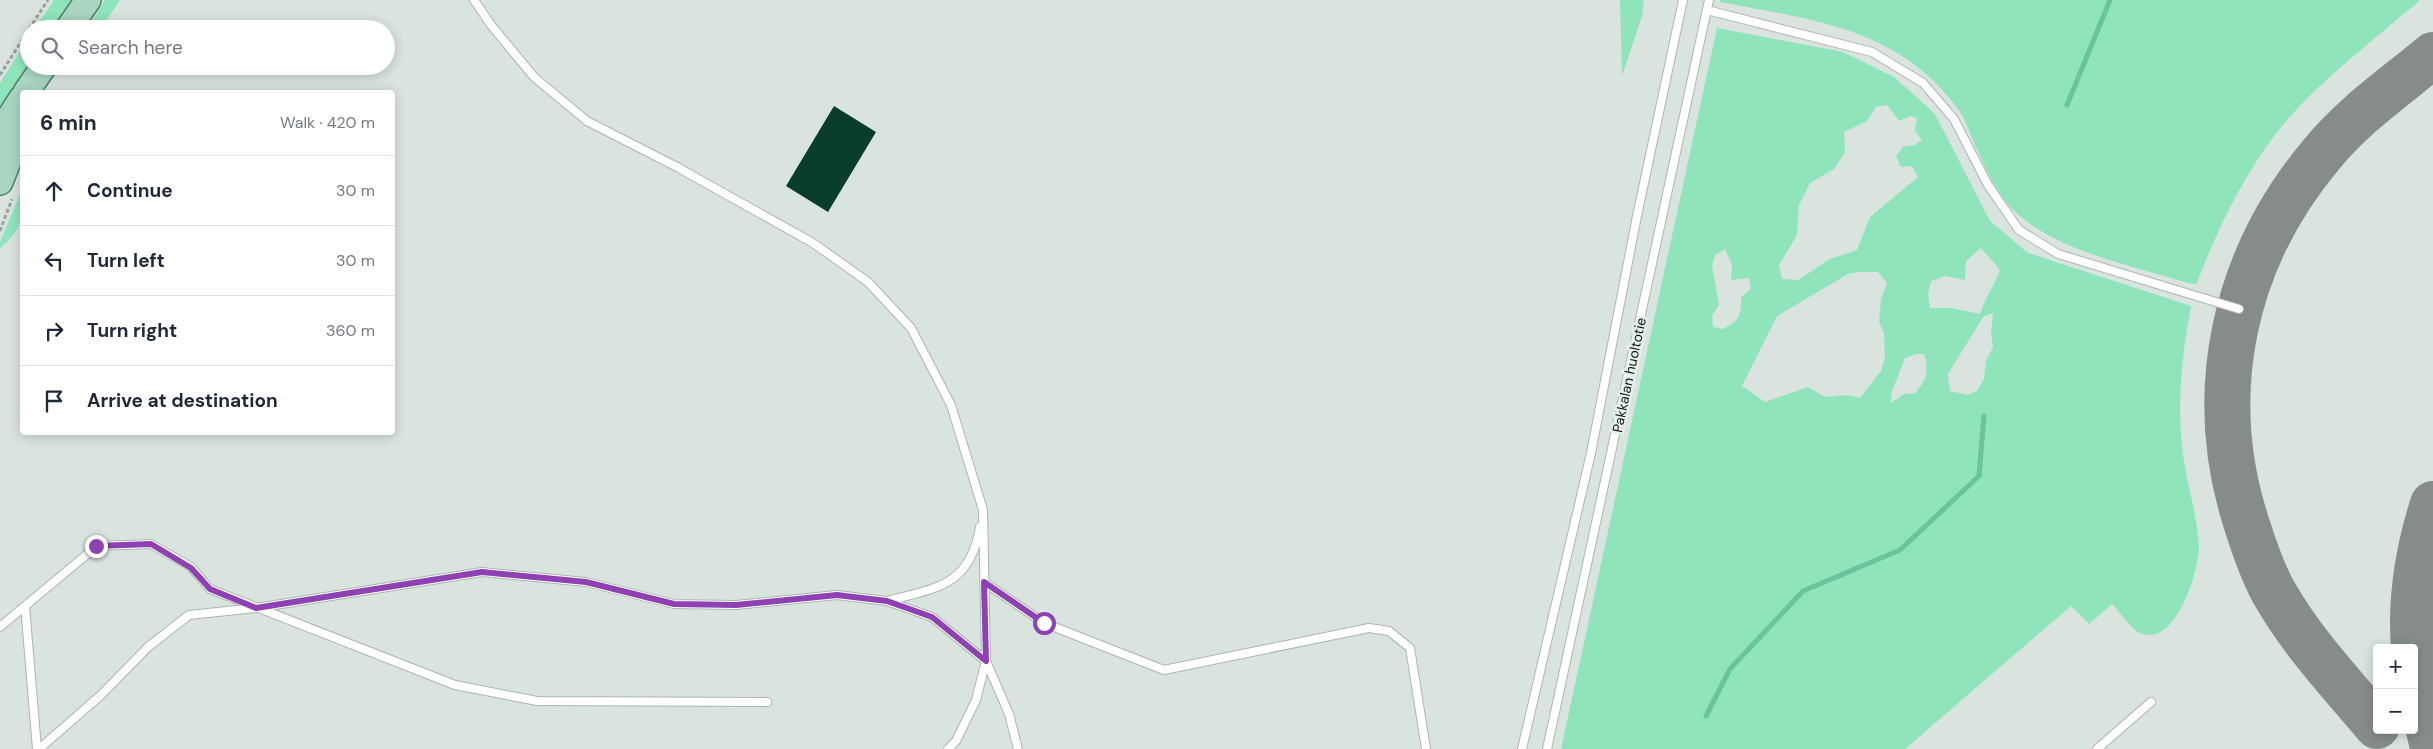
<!DOCTYPE html>
<html lang="en">
<head>
<meta charset="utf-8">
<style>
	:root { --surface:#fff; --page:#f6f6f7; --text:#1f2937; --muted:#747a83; --line:#e0e1e3 }
	body { margin:0; font-family:"DM Sans",sans-serif; background:var(--page); color:var(--text) }
	.controls { position:absolute; right:15px; bottom:15px; display:grid; overflow:hidden; border-radius:5px; box-shadow:0 2px 12px #0003 }
	.controls button { width:45px; height:45px; display:grid; place-items:center; padding:0; border:0; border-bottom:1px solid var(--line); background:var(--surface); color:var(--text); font:25px sans-serif }
	.stop { position:absolute; width:15px; height:15px; margin:-11px; border:4px solid #8d41b2; border-radius:50%; background:#fff }
	.stop.end { background:#8d41b2; border-color:#fff; box-shadow:0 1px 5px #0008 }
	.list { margin:0; padding:0; list-style:none }
	h2 { display:flex; justify-content:space-between; align-items:center; height:65px; margin:0; padding:0 20px; font-size:21px }
	h2 small { font-size:16px; font-weight:400; color:var(--muted) }
	.list li { display:grid; grid-template-columns:32px 1fr auto; gap:15px; align-items:center; box-sizing:border-box; height:70px; padding:0 20px; border-top:1px solid var(--line) }
	.list b { display:block; font-size:19px; white-space:nowrap }
	.list em { font-size:16px; font-style:normal; color:var(--muted) }
	.icon { flex:none; width:28px; height:28px; fill:none; stroke:currentColor; stroke-width:2; stroke-linecap:round; stroke-linejoin:round }
	.map { position:relative; flex:none; width:2433px; height:749px; overflow:hidden }
	.search { position:absolute; background:var(--surface); box-shadow:0 2px 12px #0003; left:20px; top:20px; width:375px; height:55px; display:flex; align-items:center; gap:12px; box-sizing:border-box; padding:0 18px; border-radius:28px; color:var(--muted); font-size:19px }
	.panel { position:absolute; background:var(--surface); box-shadow:0 2px 12px #0003; left:20px; top:90px; width:375px; height:345px; border-radius:5px }
	.map>svg:first-child { display:block }
</style>
</head>
<body>
<div class="map">
<svg width="2433" height="749" viewBox="0 0 2433 749">
	<rect width="100%" height="100%" fill="#d9e4de"/>
	<path fill="#8fe4bc" fill-rule="evenodd" d="M54 0H75L55 29H34Z
		M105 0H120L101 29H87Z
		M1620 0H1644L1642 16 1622 76Z
		M1720 0H2420C2373 41 2316 83 2277 132 2242 178 2217 230 2197 283L2192 284C2139 268 2061 252 2020 216 1996 196 1984 164 1971 136 1968 128 1965 119 1960 112 1901 28 1813 20 1720 2Z
		M1717 28 1843 52 1894 77 1935 114 1990 221 2028 253 2191 306C2183 349 2178 391 2181 435 2183 472 2196 508 2199 544 2200 569 2175 652 2138 632 2129 626 2120 612 2112 604L2089 624 2071 606 1905 749H1561ZM1887 105 1899 121 1911 116 1917 118 1915 131 1922 140 1915 145 1903 147 1896 156 1901 167 1912 166 1918 177 1870 217 1857 250 1830 259 1798 280 1782 279 1779 265 1797 235 1799 205 1810 183 1834 169 1845 153 1844 132 1867 121 1876 107ZM1981 248 2000 270C1994 286 1985 298 1980 314L1951 308H1930L1928 294 1931 281 1945 276 1965 280 1966 261ZM1725 249 1732 265 1731 280 1749 278 1751 289 1741 297C1741 316 1740 320 1723 329L1713 327 1712 315 1719 305 1712 266 1715 255ZM1859 272H1878L1887 283 1881 299 1879 322 1884 333 1885 357 1881 371 1860 398 1847 395 1825 397 1808 387 1765 402 1742 386 1777 316 1848 274ZM1993 313 1991 333 1993 347 1986 361 1984 379 1977 391 1968 395 1950 391 1948 374 1983 317ZM1916 354H1924C1929 371 1927 380 1915 393L1904 394 1891 403 1892 391 1905 358Z
		M29 37V66L0 121V83Z
		M22 189C23 216 23 230 0 248V242Z"/>
	<g fill="none" stroke-linecap="round" stroke-linejoin="round">
		<path stroke="#68c49a" stroke-width="5" d="M2067 105 2110 0
			M1706 716 1730 669 1803 591 1900 550 1979 476 1984 416"/>
		<path stroke="#868d88" stroke-width="46" d="M2414 648C2410 598 2418 551 2433 504
			M2414 651 2416 677 2433 747
			M2377 726C2340 682 2301 641 2273 591 2262 571 2254 547 2247 525 2204 394 2233 260 2321 155 2352 116 2395 87 2433 55"/>
	</g>
	<path fill="#083d29" d="M834 106 876 132 828 212 786 186Z"/>
	<g fill="none" stroke-linecap="round" stroke-linejoin="round">
		<defs>
			<path id="service" d="M474 0 491 25 534 77 587 121 677 167 813 243 868 282 911 328 951 405 983 510 986 661 976 700 956 741 948 749
				M1707 10 1872 52 1923 83 1954 119 1988 185 2019 230 2058 254 2239 309
				M984 582 1044 623 1164 670 1369 628 1389 631 1410 648 1426 749
				M887 601C937 588 970 586 980 527
				M0 627 25 606
				M37 749 25 606 97 546 151 544 191 567 210 589 455 685 537 701 767 702
				M39 749 101 695 148 647 189 615 256 608 482 572 586 582 674 604 736 605 837 595 887 601 932 617 986 661 1009 714 1018 749
				M1522 749 1591 453 1637 216 1683 0
				M1547 749 1709 0
				M2097 749 2151 702"/>
			<path id="primary" d="M68 29 88 0
				M26 92 44 66
				M0 137 9 118 22 98
				M0 182 22 126"/>
		</defs>
		<use href="#service" stroke="#acb6b1" stroke-width="10"/>
		<use href="#primary" stroke="#4e8169" stroke-width="28"/>
		<path stroke="#98a19c" stroke-width="3" stroke-dasharray="4 2.5" stroke-linecap="butt" d="M29 29 48 0
			M0 75 29 29
			M0 231 12 199"/>
		<use href="#service" stroke="#fff" stroke-width="8"/>
		<use href="#primary" stroke="#a8d6c0" stroke-width="25"/>
	</g>
	<g fill="none" stroke-linecap="round" stroke-linejoin="round">
		<path stroke="#8d41b2" stroke-width="6" d="M96 546 151 544 191 568 210 589 256 608 482 572 586 582 674 604 736 605 837 595 887 601 932 617 986 661 984 582 1044 623"/>
	</g>
	<g text-anchor="middle" dominant-baseline="central" stroke-width="5" stroke-linejoin="round" paint-order="stroke">
		<g font-size="14" fill="#141715" stroke="#e6f1eb">
			<text transform="translate(1629 375) rotate(-78)">Pakkalan huoltotie</text>
		</g>
	</g>
</svg>
<div class="controls">
<button>+</button>
<button>−</button>
</div>
<div class="stop" style="left:1044px;top:623px"></div>
<div class="stop end" style="left:96px;top:546px"></div>
<div class="search"><svg class="icon" aria-label="search" viewBox="0 0 24 24"><circle cx="10" cy="10" r="6"/><path d="M15 15l6 6"/></svg>Search here</div>
<section class="panel">
<h2>6 min<small>Walk · 420 m</small></h2>
<ul class="list">
<li><svg class="icon" aria-label="ahead" viewBox="0 0 24 24"><path d="M12 20V5M6 11l6-6 6 6"/></svg><div><b>Continue</b></div><em>30 m</em></li>
<li><svg class="icon" aria-label="left" viewBox="0 0 24 24"><path d="M17 20v-9H6M10 6l-5 5 5 5"/></svg><div><b>Turn left</b></div><em>30 m</em></li>
<li><svg class="icon" aria-label="right" viewBox="0 0 24 24"><path d="M7 20v-9h11M14 6l5 5-5 5"/></svg><div><b>Turn right</b></div><em>360 m</em></li>
<li><svg class="icon" aria-label="arrive" viewBox="0 0 24 24"><path d="M6 21V4h12l-3 4 3 4H6"/></svg><div><b>Arrive at destination</b></div></li>
</ul>
</section>
</div>
</body>
</html>
